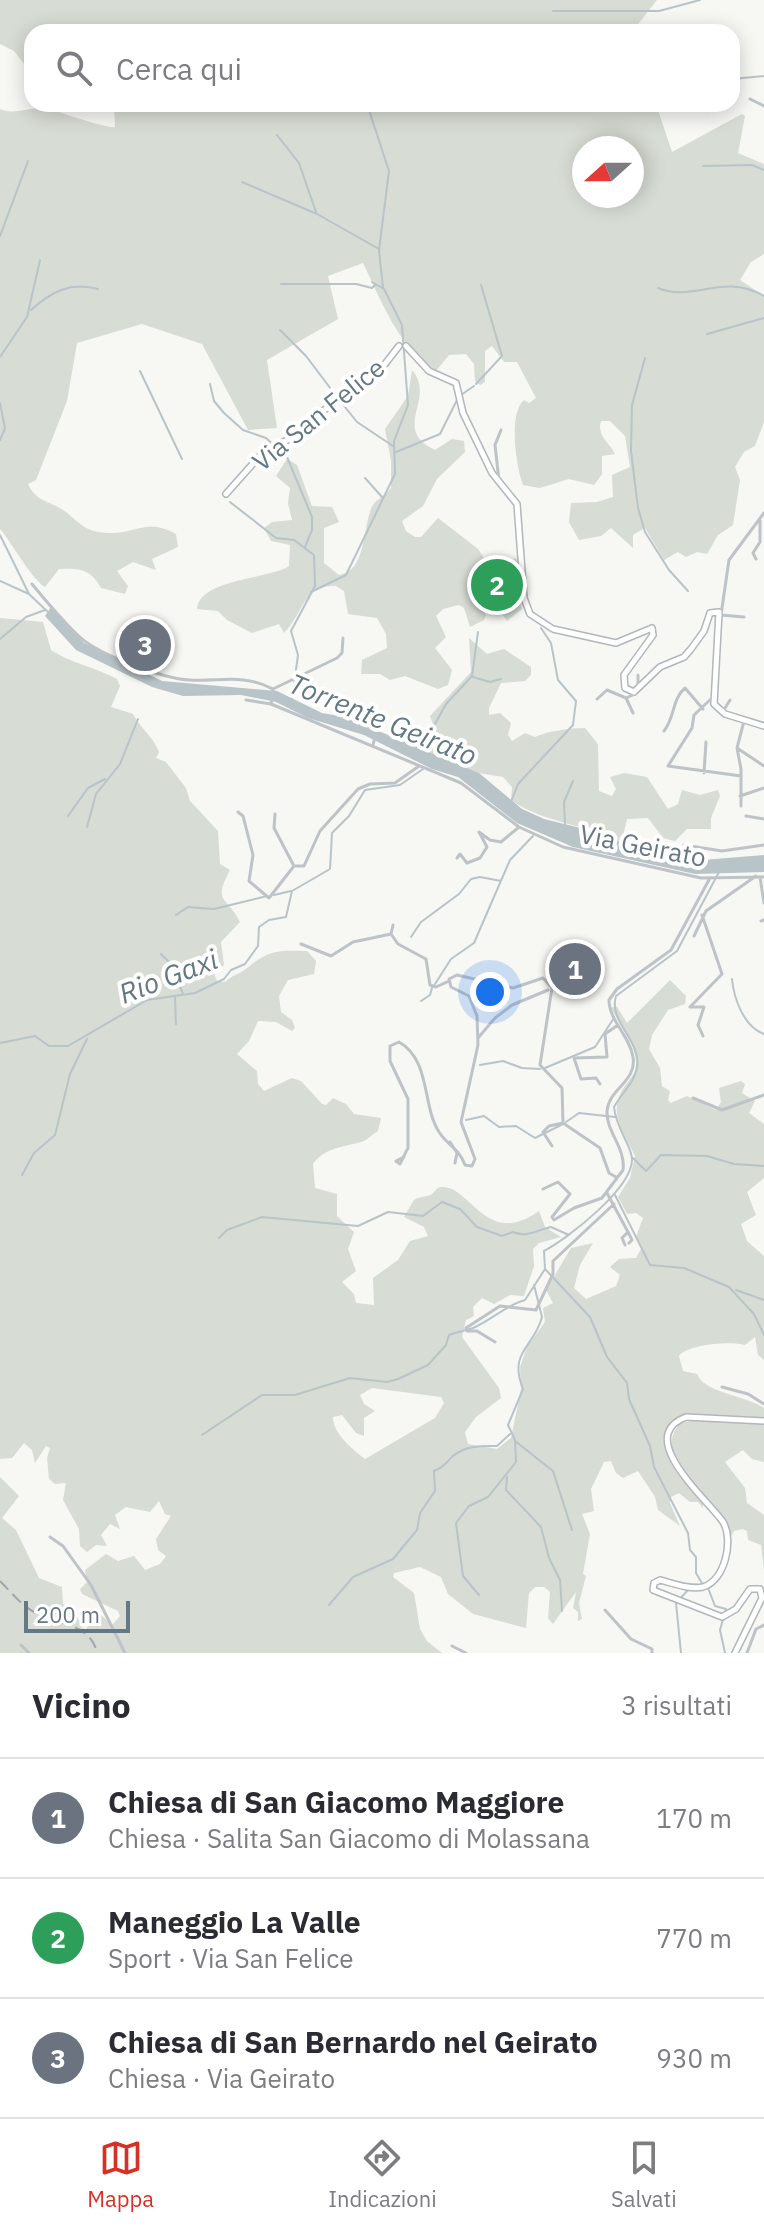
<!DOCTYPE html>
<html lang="it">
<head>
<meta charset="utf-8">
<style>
	:root { --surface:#fff; --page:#f7f7f7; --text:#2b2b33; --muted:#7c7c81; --line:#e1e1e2; --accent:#d93025 }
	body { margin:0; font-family:"IBM Plex Sans",sans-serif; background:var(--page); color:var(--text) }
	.compass { position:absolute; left:572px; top:136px; width:72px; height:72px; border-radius:50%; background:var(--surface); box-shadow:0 4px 20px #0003; rotate:249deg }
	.scale { position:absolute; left:24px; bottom:20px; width:106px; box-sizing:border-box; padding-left:8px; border:4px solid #677885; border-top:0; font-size:22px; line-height:28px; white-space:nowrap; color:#677885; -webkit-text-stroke:6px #fff; paint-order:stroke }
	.you { position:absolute; left:490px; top:992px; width:28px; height:28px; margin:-20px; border:6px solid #fff; border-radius:50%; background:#1a73e8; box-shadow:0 0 0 12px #1a73e833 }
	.badge { display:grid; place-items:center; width:52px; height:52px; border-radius:50%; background:var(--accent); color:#fff; font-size:26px; font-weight:700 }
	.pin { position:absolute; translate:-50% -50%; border:4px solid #fff; box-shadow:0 2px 8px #0006 }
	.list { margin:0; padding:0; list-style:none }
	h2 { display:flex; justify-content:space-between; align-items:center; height:104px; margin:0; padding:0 32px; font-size:34px }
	h2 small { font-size:26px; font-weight:400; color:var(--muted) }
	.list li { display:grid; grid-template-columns:52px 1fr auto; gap:24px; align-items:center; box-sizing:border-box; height:120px; padding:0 32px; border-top:2px solid var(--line) }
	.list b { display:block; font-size:30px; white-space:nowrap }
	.list p { margin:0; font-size:26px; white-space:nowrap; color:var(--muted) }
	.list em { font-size:26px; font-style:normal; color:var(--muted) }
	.icon { flex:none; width:44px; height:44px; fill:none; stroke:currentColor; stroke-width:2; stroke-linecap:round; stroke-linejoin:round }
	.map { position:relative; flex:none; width:764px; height:1653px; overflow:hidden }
	.search { position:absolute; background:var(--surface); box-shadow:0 4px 20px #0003; left:24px; right:24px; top:24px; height:88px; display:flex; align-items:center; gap:20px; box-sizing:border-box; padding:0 28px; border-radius:24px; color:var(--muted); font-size:30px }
	.sheet { height:464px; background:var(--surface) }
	nav { display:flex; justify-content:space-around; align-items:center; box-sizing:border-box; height:112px; border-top:2px solid var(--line); background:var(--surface); font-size:22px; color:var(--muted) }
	nav a { display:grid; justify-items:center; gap:4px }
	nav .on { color:var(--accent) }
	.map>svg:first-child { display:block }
</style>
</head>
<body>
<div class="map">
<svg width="764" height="1653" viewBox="0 0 764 1653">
	<rect width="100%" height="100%" fill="#f7f7f4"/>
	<path fill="#d7dcd4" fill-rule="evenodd" d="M0 0H657L632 32H32V74L14 51 0 44Z
		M114 104H656L672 152 742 114 745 116 738 153 764 164V254L751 262 740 280 764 296V422L755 446 744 452 735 467 740 480 733 525 718 535 707 554 697 552 686 557 678 552 664 560 645 528 633 535V548L611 528 601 536 579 540 569 522 571 503 597 502 613 497 612 475 630 467 625 436 610 421H601C596 436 611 444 615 454L602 456V474L594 485 569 479 540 488 523 485C516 466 508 414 524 400L529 403 536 398 517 362H504L492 346 485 351V382L480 385 475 381 474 364 466 354 449 355 436 371C398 347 382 302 363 263L328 276 338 319 267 360 277 428 248 430 202 344 142 324 77 343 67 401 36 480 28 484C35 499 44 500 56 506 77 516 79 533 110 533 136 534 146 518 176 534L178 547 152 559 156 570 133 562 117 571 128 586 125 594 101 588C91 569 79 568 59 569L45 587C33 581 12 543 0 529V109C15 116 34 105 50 109 63 113 107 129 115 127ZM584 148H632V196H584Z
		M412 370C437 399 390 429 435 450L452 439 464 441 465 452 437 479 423 506 402 521 406 531 415 537H421L438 518 478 549 484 558 470 587 486 615 484 620 470 627 464 608 459 605 443 609 436 616 446 637 435 648 452 670 448 685 438 689 405 676 390 680 380 674H361L362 660 387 648 386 634 377 618 348 614 344 591 336 586C303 584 302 616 284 633L279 624 252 633 227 620 218 611 197 609C199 579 270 579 289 566L290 545 271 541 264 528 272 522 292 520 288 503 290 488 276 476 287 459 297 465 312 506 332 507 339 522 324 528V563L339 575C368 571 362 523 373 505 378 498 386 495 391 488V461L385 429 408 396Z
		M516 558 521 575 513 581 522 609 507 621 476 578Z
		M0 618 43 622 51 650C72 664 96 667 117 679L120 686 111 707 133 714C141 729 153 736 159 752L156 758 166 762 186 788 190 801 218 831 220 864 230 870C212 903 227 896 240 922L221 942 224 965 214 973 217 981 225 982C232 975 240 974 247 968 269 950 277 950 307 951L316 961 314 974 288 980 279 996 281 1012 292 1020 295 1028 292 1031 276 1022 258 1021 249 1041 237 1054 257 1071 258 1084 264 1091 292 1078 301 1081 322 1104 326 1105 333 1098 346 1104 354 1114 381 1118 378 1131C372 1134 367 1141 361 1142 343 1147 324 1148 313 1164L315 1188 337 1194V1216L354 1232 348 1249 356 1271 342 1282 354 1294 356 1303 374 1305 373 1278 398 1260 410 1241 428 1236 424 1227 404 1217 414 1200C420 1196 426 1198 432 1194 436 1191 436 1187 442 1187 471 1186 486 1249 539 1211L545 1227 561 1237 539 1243 533 1249 534 1266 524 1296 510 1295 494 1304 482 1298 473 1307 474 1316 466 1320 462 1337 499 1388 501 1398 476 1417 465 1432 468 1444 497 1449 511 1438 521 1389 520 1367 527 1347 545 1322 543 1308 553 1303 546 1290 571 1248 593 1243 580 1265 574 1288 586 1299 616 1286 620 1275 610 1267 619 1259 636 1258 642 1247 636 1237 643 1218 636 1213 627 1214 618 1197 630 1178 635 1156C625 1134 609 1117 621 1092 626 1082 635 1077 636 1065 637 1044 619 1026 611 1007H617L627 1023 670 980 686 996 685 1004 668 1010 652 1035 649 1049 660 1068 662 1086 670 1091 668 1100 671 1103 687 1096 716 1110 721 1102 719 1088 741 1081 745 1084 742 1093 755 1101 749 1113 764 1124V1178L747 1192 756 1215 741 1224 747 1241 764 1256V1360L758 1355 755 1337 745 1345C731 1341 688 1344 679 1356L683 1371 697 1374C704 1393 745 1395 764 1408V1418C742 1419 685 1409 672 1422 656 1457 682 1479 703 1504V1508L698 1502H690L679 1493 671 1497 670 1503 680 1526 658 1510 655 1497 638 1471 623 1478 616 1473 611 1461 604 1462 591 1489 594 1511 582 1514 590 1534 583 1574 586 1576 579 1603 582 1619 578 1621V1612L573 1608 576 1592 553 1624 548 1618 550 1592 544 1587H535L529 1593 526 1628 473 1614 448 1594 441 1577 420 1567 394 1573 393 1577 414 1593 420 1629 427 1641 442 1653H0V1477L19 1496 2 1518 16 1530 39 1578 62 1587 63 1604 75 1611 82 1628 86 1629 98 1612 112 1625 120 1616 118 1611 82 1594 80 1589 87 1582 85 1570 106 1554 118 1561 134 1556 145 1570 160 1564 166 1556 158 1550 156 1539 171 1516 165 1514 159 1501 150 1512 126 1507 115 1515 120 1529 110 1524 101 1535 107 1546 96 1545 87 1552 80 1546 79 1529 63 1500 66 1483 55 1484 49 1479 47 1458 50 1448 46 1446 35 1463 32 1450 24 1443 12 1458 0 1459ZM372 1388 441 1397 444 1403 435 1418 365 1459C353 1450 332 1432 333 1417L342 1415 356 1433 364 1436V1418L375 1411 364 1404 360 1395Z
		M469 638 487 654 504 649 531 667V675L525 681 501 683 489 708V715L500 713 511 723 508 735 512 741 525 733 535 737C548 731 571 728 585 728L598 744 599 791 612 796 616 789 610 777 624 773 647 777 668 809 678 804 682 790 700 795 718 790 720 796 711 818V829H687L675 841 663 838 648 818 627 819 621 845C603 827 543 824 511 800L512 787 503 777 479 773 421 749 434 727 430 716 471 672Z
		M692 1421 764 1423V1462L752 1459 743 1450 725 1462 745 1488 747 1503 764 1515V1570L761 1545 748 1540 747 1531 743 1529 734 1531 730 1538 725 1523 674 1461C670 1448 670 1434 680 1423Z"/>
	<path fill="#b8c4c8" d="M51 607 84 643 162 681 277 691 322 713 345 717 479 773 522 809 544 819 613 836 622 845 703 860 764 855V872L695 874 573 847 517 823 458 777 432 769 364 735 308 718 276 702 241 695 183 696 152 687 76 650 45 616Z"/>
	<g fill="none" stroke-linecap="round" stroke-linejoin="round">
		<path stroke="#b8c4c8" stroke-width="2" d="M553 11H659L700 0
			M732 79 764 76
			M367 104 389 171 379 250 383 288
			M277 135 299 163 316 212
			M703 166 752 165 764 170
			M242 182 317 214 379 249
			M0 236 28 161
			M281 284H356L372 288 375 285
			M658 288C693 303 722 272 764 296
			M31 310C51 292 71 281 98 289
			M280 330 306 356 337 397
			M707 334 764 318
			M0 357 27 317 40 260
			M645 358 632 405 631 451 638 508 645 532 669 570 688 591
			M140 371 182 459
			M210 384 214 401 224 413 243 430 266 438 287 457 312 517V530L305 547
			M476 384 502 356 481 285
			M461 395 474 386
			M341 402 357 422 393 446
			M0 403 5 428 0 440
			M396 452 440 434 457 400
			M365 478 382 497
			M230 502 276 538 294 540 314 555 315 586 291 631 298 655 292 699
			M0 535 29 594
			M0 581 29 594 49 613
			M311 592 346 575 395 474 394 441 408 405 402 325 384 289 372 282
			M0 639 26 617 45 610
			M473 677 490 682 501 679
			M420 751 446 704 472 676 478 632
			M511 802 518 784 573 725 576 701 558 680 551 643 541 628
			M68 816 88 788 105 779
			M565 825 564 802 573 781
			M87 827 96 794 120 764 138 719
			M274 895 291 891
			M176 915 188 907 214 909 267 896
			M411 937 421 922 459 894 471 879 480 877 501 881
			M161 954 170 963 183 994
			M732 979C734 999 744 1027 764 1034
			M435 984 451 959 474 943 510 860 533 836
			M175 998 176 1024
			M421 1001 430 995 432 988
			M0 1043 35 1036 49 1046H68L147 1000 195 993 224 979 231 970 245 964 258 946 259 927 269 920 286 917 292 891 330 869 332 833 349 816 365 790 400 785 423 769
			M480 1065 503 1061 522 1068 540 1069
			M545 1068 595 1047 614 1018
			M466 1120 484 1116 499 1127 516 1126 535 1138 563 1124
			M566 1122 579 1113 615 1117
			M633 1158 646 1171 661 1155 707 1156 734 1164 764 1166
			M22 1175 34 1153 55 1135 70 1074 87 1039
			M615 1195 650 1265 684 1268 729 1287 754 1314 764 1335
			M219 1238 227 1230 262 1217 358 1226 388 1212 423 1216 442 1202 460 1209 477 1227 502 1236 513 1232C526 1238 538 1230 551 1227L569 1235
			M736 1290 764 1300
			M202 1435 262 1395H295L350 1378 387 1382 398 1379 428 1365 446 1345 449 1335C457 1332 467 1330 473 1328 492 1320 506 1305 525 1300L545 1269
			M515 1441 553 1471 572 1530
			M507 1477 506 1490 541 1527 549 1558 560 1580 562 1611
			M703 1585 696 1573V1557L690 1550 688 1533 654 1467 650 1446 629 1399 627 1383 607 1357 590 1317 545 1269 544 1251C567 1239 633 1188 632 1159 632 1146 616 1129 614 1107 621 1094 634 1083 637 1068 642 1041 608 1022 616 996L677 951 719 872
			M708 1588 715 1606 726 1609 720 1630 725 1653
			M479 1595 463 1576 456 1523 469 1506 488 1497 516 1462 515 1440 508 1425 523 1389C508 1351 534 1348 542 1317L534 1285
			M329 1605 353 1577 393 1559 417 1530 420 1513 435 1491 434 1471C445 1467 445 1463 453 1456 466 1445 482 1446 497 1446L510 1434
			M681 1653 676 1603 688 1590"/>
		<defs>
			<path id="secondary" d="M406 346 429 371 456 383 463 413 492 473 517 504 524 598 530 614 553 629 616 643 652 628 653 635 624 675 625 688 634 692 660 667 684 657 691 649 704 631 710 613 719 612 714 704 725 714 764 726
				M226 494 265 450 301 434 315 417 385 364 399 346
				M735 1653 762 1598 760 1589H750L736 1609 722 1617 653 1590 654 1583 660 1580C672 1583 690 1590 703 1587 725 1581 734 1540 723 1522 708 1500 633 1437 686 1417L764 1421"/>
		</defs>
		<use href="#secondary" stroke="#b1b7bb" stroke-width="8"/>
		<path stroke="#bec3c7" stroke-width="3" d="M750 99 764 106
			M499 481 495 445 501 430
			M756 559 753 553 760 542V520
			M32 584C47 602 64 623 81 638 100 655 165 679 189 680 220 682 242 673 273 689L337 658 342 653 343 638
			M744 617 721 615 729 560 764 513
			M638 675V685
			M712 698 694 715 692 728 668 766 741 776
			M597 699 607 690 626 698
			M246 700 271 704 461 783 519 827 563 847 701 878 764 877
			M271 704 273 689
			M633 713 626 698 635 694
			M722 713 730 700
			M664 731C675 717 672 699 685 688L703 709
			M373 745 378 725
			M737 748 764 766
			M704 773 706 742
			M740 796 764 788
			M741 806V769L737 748 744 721
			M238 812 243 816 253 855 249 881 269 898 294 866H304L320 831 358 789 370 784 395 783 419 766
			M275 814 274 828 294 866
			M746 816 764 819
			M684 845 722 851 764 845
			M457 858 460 854 467 863 480 858 487 847 479 832 490 840 501 842 519 827
			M760 877 764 903
			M761 921 764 920
			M393 925 391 934 398 944 426 959 430 985 436 987 449 981
			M694 936 706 911 756 876
			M301 944 331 956 353 942 391 934
			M552 988 575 979
			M690 1007 722 974 702 915
			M690 1007H704L698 1025 703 1036
			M478 1038 495 1018 512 1005 548 990
			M600 1084 596 1078 581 1079 574 1058 607 1057 605 1034 618 1025
			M693 1098 722 1110 764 1095
			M450 1142 457 1153 455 1163
			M552 1146 543 1132 549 1126 563 1123
			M404 1157 396 1161 400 1164C403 1159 405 1153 408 1148V1099L390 1061V1046L399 1042C431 1060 422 1106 439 1132 448 1146 458 1147 465 1165L472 1166 475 1159 461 1122 478 1045 477 1016 469 996 451 987 449 979 457 975 513 988 543 978 552 988 540 1065 562 1088 563 1123 600 1148 609 1173 616 1177
			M543 1189 558 1182 570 1194 552 1217 554 1220 574 1208 602 1198 623 1170C626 1148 606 1132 607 1111 609 1088 637 1082 633 1057 630 1036 609 1021 609 1000L617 989 671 950 710 878
			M607 1193 628 1232 622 1238 625 1245
			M628 1232 632 1240 629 1243
			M495 1342 477 1331H467L466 1328 500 1306 536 1310 553 1274V1261L614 1204
			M722 1387 748 1394 764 1404
			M50 1537 63 1546 91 1585 125 1653
			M605 1610 631 1639 652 1649V1653
			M21 1645 29 1653
			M452 1646 466 1653
			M747 1653 756 1629 764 1625"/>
		<use href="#secondary" stroke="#fff" stroke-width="5"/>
		<path stroke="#a0a7ac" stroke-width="2" stroke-dasharray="12 6" stroke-linecap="butt" d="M0 1581C10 1591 21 1605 34 1612 56 1624 91 1623 97 1653"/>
	</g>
	<g text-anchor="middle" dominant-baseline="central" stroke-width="8" stroke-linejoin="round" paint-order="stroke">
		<g font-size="26" fill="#677885" stroke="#fff">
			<text transform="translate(318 414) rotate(-39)">Via San Felice</text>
			<text transform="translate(643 845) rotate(11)">Via Geirato</text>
		</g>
		<g font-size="28" font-style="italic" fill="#637981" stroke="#fff">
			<text transform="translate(383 719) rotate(22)">Torrente Geirato</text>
			<text transform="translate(168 976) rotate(-21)">Rio Gaxi</text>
		</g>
	</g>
</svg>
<svg class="compass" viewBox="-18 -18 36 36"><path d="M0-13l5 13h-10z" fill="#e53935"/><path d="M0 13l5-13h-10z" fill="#7c7c81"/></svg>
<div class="scale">200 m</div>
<div class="you"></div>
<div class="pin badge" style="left:575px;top:969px;background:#6b7280">1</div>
<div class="pin badge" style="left:497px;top:585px;background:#2e9e5b">2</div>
<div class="pin badge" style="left:145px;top:645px;background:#6b7280">3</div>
<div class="search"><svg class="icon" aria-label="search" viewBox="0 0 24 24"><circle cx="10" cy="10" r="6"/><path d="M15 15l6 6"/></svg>Cerca qui</div>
</div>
<section class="sheet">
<h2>Vicino<small>3 risultati</small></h2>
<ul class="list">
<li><span class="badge" style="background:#6b7280">1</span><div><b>Chiesa di San Giacomo Maggiore</b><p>Chiesa · Salita San Giacomo di Molassana</p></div><em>170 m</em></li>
<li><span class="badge" style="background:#2e9e5b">2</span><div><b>Maneggio La Valle</b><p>Sport · Via San Felice</p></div><em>770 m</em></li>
<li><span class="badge" style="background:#6b7280">3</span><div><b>Chiesa di San Bernardo nel Geirato</b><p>Chiesa · Via Geirato</p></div><em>930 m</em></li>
</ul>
</section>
<nav>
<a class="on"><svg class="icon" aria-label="map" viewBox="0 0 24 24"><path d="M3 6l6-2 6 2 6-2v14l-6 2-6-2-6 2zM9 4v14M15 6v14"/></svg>Mappa</a>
<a><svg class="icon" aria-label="directions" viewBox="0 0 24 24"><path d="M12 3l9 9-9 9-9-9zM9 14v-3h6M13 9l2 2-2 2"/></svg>Indicazioni</a>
<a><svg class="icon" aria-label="saved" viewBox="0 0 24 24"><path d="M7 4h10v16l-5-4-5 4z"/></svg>Salvati</a>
</nav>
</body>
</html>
